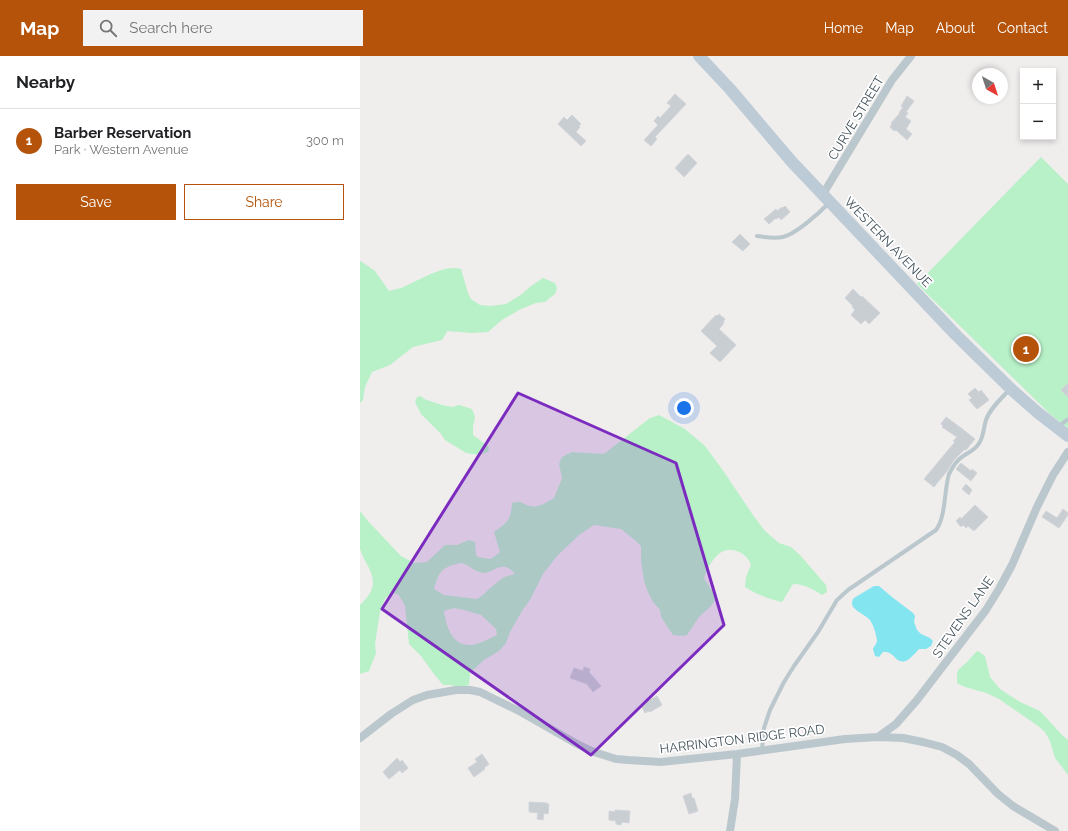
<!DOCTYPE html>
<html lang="en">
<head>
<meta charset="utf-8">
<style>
	:root { --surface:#fff; --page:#f2f2f2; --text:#202124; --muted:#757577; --line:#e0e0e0; --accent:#b45309 }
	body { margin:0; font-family:Raleway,sans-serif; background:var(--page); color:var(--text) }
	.controls { position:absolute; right:12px; top:12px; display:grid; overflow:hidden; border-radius:0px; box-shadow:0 2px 6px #0003 }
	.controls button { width:36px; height:36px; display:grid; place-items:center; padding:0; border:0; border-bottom:1px solid var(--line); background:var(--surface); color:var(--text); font:20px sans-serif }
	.compass { position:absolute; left:612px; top:12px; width:36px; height:36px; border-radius:50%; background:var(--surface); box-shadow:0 2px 6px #0003; rotate:141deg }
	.you { position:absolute; left:324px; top:352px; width:14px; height:14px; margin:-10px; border:3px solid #fff; border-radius:50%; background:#1a73e8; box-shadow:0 0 0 6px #1a73e833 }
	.badge { display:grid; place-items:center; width:26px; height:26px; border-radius:50%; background:var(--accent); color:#fff; font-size:13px; font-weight:700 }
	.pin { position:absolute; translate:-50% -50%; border:2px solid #fff; box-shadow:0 1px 4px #0006 }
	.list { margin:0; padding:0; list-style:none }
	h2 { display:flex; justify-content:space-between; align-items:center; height:52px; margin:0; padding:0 16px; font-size:17px }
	h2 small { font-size:13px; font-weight:400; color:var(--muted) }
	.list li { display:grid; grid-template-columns:26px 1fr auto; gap:12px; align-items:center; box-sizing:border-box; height:64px; padding:0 16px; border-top:1px solid var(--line) }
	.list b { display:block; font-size:15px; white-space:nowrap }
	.list p { margin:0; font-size:13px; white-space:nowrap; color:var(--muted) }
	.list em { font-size:13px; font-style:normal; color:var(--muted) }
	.actions { display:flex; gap:8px; padding:12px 16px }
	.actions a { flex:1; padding:9px 0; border:1px solid var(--accent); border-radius:0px; text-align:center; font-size:14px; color:var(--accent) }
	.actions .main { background:var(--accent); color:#fff }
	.icon { flex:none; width:22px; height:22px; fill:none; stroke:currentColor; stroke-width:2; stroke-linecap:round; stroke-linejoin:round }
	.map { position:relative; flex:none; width:708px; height:775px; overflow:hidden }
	header { display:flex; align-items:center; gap:24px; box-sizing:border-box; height:56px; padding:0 20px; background:var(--accent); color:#fff }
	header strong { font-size:19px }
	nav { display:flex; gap:22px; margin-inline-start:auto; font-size:14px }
	.search { width:280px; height:36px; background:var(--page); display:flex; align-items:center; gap:10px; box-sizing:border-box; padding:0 14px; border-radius:0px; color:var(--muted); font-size:15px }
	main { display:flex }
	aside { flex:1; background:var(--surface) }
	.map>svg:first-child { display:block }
</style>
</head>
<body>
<header>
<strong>Map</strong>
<div class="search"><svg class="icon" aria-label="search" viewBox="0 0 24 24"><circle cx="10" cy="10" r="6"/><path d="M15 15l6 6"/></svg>Search here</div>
<nav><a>Home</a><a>Map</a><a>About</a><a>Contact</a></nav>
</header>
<main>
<aside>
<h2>Nearby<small></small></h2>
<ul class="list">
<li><span class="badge">1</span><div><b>Barber Reservation</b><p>Park · Western Avenue</p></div><em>300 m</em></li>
</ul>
<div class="actions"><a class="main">Save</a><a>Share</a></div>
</aside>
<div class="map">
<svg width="708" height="775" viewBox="0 0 708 775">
	<rect width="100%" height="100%" fill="#f0eded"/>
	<path fill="#b8f1c8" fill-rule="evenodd" d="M681 101 708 128V372L690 358 557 228Z
		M0 205 2 206 15 215 29 235C33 234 37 233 41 232 59 225 83 208 101 213L108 237 111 243 120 249 131 250 146 248 162 238 171 230 183 222 195 227 197 232 195 238 191 241 185 246 176 247 161 253 142 264 128 276 112 277 87 275V276L82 284 53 291 30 309 12 316 5 331 3 344 0 347Z
		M61 340 64 343 82 349 92 351 99 349 112 353 115 361 113 370V379L129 391 128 396 119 399 106 397 85 384 81 378 61 358 55 346 57 341Z
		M299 359 325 373 345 390 362 413 393 459 405 475 419 487 431 491 440 499 466 529 467 536 462 539C453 533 444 528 433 528L422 546C409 543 396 538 385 531L386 521 391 509C387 497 371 489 360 497 352 503 347 513 344 522L354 538 355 544 351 550 339 561 327 579 323 580 313 579 301 561 300 554 293 546 287 534 284 525 281 505V490L276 485 261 473 234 469 219 479 197 500 183 518 170 544 162 555 150 576 146 587 139 595 124 604 110 617 109 629 102 632 91 629H83L74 618 61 600 49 588 45 550 39 539 32 536 25 543 20 556 15 588 16 597 9 615 0 618V549C13 537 17 527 8 510 5 505 2 499 0 493V455L7 464 41 500 54 507 67 506 85 489H97L109 484 115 486 116 499 118 501 131 503 140 496 134 476C147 466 151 465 152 447 163 444 161 448 170 450 179 452 187 446 194 442L202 422 199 408 202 401 212 396 244 398 290 362ZM101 507C109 508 115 517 124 517 135 516 143 503 155 518L144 521 130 532 123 539 117 543 84 539 74 533C79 515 82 511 101 507ZM94 552 104 554 121 559 136 573 137 578 135 580C128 583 117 589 111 589 92 590 86 570 84 555Z
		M618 595 625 600 630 621 640 633 660 646 680 655 703 680 708 684V719L695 702 690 685 685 676 678 670 639 643 626 637 605 631 597 627V619L598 614 607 606 616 596Z"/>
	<path fill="#83e5f0" d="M514 530H519L532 541 553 557 555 560 554 566 557 574 561 578 570 582 573 585 571 590 566 593H559C556 596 553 600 549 603 536 612 535 594 523 596L519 601 515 600 513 593C514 590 517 588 517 584 516 578 513 567 509 563 503 557 486 552 494 542Z"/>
	<path fill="#c9ced2" stroke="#d1d4d9" d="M315 38 326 48 295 81 297 83 291 90 284 84 298 69 294 65 298 60 300 62 311 50 307 47Z
		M547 40 554 45 546 56 548 57 545 61 551 65 546 73 552 78 547 84 536 74 534 75 530 71 532 68 531 67 540 57H539L543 51 541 50Z
		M212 59 221 68 219 70 220 71 216 76 226 85 221 90 198 68 204 61 207 64Z
		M328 98 337 107 324 121 315 112Z
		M425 150 430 156 421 164 419 161 417 163 416 162 409 168 404 163 416 153 417 155 422 151 423 152Z
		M380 178 390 188 383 195 372 186Z
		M493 233 501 241 502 240 520 257 509 268 505 264 501 268 491 259 495 254 492 251 493 250 485 242Z
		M359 258 365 263 363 266 364 267 359 273 376 289 360 306 350 297 357 290 341 275 356 259 357 260Z
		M708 327V341L701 334Z
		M615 332 619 336 621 334 629 344 617 353 609 344 612 342 608 338Z
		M586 361 601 372 615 383 606 394H604L594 404 587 415 574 431 564 423 595 386 593 385 597 381 582 371 583 370 581 368Z
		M601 407 611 415 612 413 617 417 611 425 596 413Z
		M606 428 612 434 609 439 602 433Z
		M615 449 628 461 614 475 608 470 606 472 603 469 601 471 596 465 600 461 601 463Z
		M703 453 708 457V459L699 472 682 461 686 455 697 462Z
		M224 611 230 613 229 616 241 630 233 636 227 628 210 622 214 612 223 615Z
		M297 640 302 649 290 656 289 655 285 657 282 651 285 649 284 647Z
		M122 698 129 708 124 712 125 713 114 721 108 712 117 706 115 703Z
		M37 702 40 706 42 704 48 712 42 717 40 714 29 723 23 716Z
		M331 737 332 742H334L338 755 329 758 323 740Z
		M169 746 187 747V748H189L188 758 184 757 183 764 177 763 178 757 169 756Z
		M255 754 270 755 269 767 262 766 261 769 256 768V765L249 764V755L255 756Z"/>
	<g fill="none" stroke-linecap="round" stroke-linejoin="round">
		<path stroke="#bac7cd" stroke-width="4" d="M397 180C405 181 414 183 423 181 436 178 459 157 469 147
			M698 371 708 363
			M402 694 404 672 410 654 424 626 434 610 458 576 477 544 488 534 576 474C586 461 584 434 589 418 592 412 597 404 602 401 607 397 613 395 617 390 624 383 623 373 626 364 630 352 642 342 650 333"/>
		<path stroke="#bac7cd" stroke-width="8" d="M463 138 532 24 551 0
			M518 681 536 668 557 644 626 554 639 533 652 509 677 451 693 419 708 396
			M0 682 31 658 53 644 67 639 96 634H110L120 636 161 656 217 688 234 696 256 703 268 704 301 706 377 698 485 683 518 681 543 682 563 686 582 691 597 699 609 708 638 738 653 750 695 775
			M370 775 375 743 377 698"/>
		<path stroke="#bccbd6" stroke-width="12" d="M339 0 370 33 432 106 596 279 651 333 677 356 708 380"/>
	</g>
	<path fill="#7b2cbf" fill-opacity="0.2" stroke="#7b2cbf" stroke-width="3" stroke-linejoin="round" d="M158 337 316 407 364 569 231 699 22 553Z"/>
	<g text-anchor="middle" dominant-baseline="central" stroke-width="3.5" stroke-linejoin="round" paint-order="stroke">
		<g font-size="13" fill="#44535b" stroke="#fff">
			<text transform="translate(496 62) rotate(-59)">CURVE STREET</text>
			<text transform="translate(528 186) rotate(46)">WESTERN AVENUE</text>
			<text transform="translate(603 561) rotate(-55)">STEVENS LANE</text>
			<text transform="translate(382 683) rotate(-7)">HARRINGTON RIDGE ROAD</text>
		</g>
	</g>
</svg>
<div class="controls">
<button>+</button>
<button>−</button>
</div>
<svg class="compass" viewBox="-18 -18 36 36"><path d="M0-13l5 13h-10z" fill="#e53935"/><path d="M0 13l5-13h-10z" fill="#757577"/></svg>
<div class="you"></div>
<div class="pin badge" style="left:666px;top:293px">1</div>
</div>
</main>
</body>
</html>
